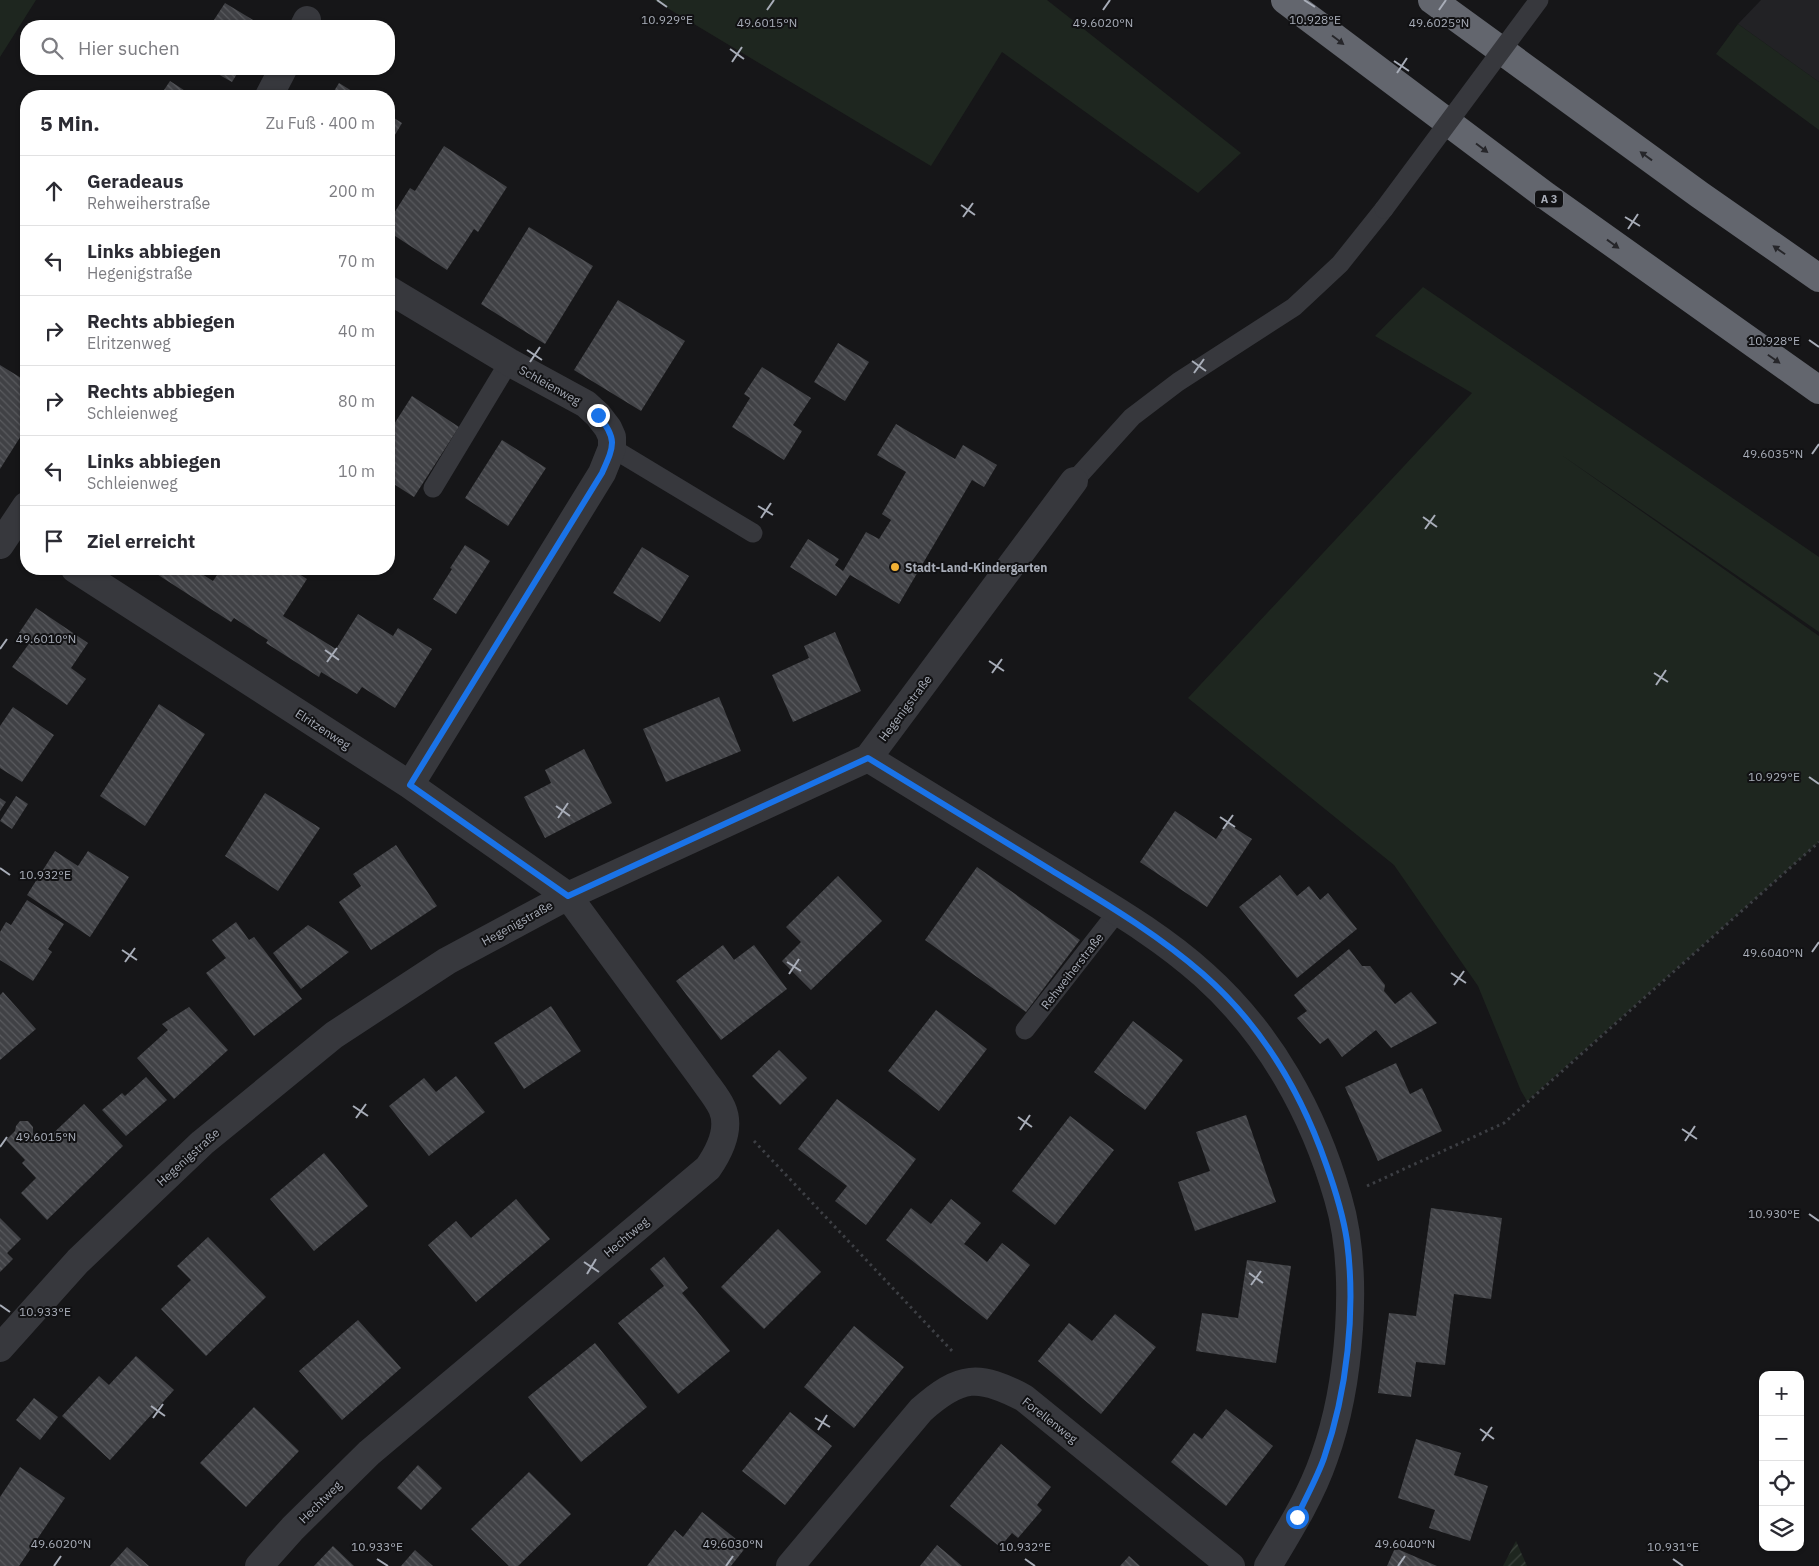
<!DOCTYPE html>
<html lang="de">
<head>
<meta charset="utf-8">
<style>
	:root { --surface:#fff; --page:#f2f2f3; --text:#2b2b33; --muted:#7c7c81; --line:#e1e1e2 }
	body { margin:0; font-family:"IBM Plex Sans",sans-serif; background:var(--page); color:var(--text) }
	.controls { position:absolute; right:15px; bottom:15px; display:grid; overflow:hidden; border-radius:10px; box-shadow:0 1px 4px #0004 }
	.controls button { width:45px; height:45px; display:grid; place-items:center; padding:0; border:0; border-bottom:1px solid var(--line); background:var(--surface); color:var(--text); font:25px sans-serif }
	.stop { position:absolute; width:15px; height:15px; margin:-11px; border:4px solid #1a73e8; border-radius:50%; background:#fff }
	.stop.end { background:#1a73e8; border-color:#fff; box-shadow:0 1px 5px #0008 }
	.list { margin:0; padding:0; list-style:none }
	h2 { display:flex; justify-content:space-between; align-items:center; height:65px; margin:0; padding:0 20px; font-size:21px }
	h2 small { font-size:16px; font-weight:400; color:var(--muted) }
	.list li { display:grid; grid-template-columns:32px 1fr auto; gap:15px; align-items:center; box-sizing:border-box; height:70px; padding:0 20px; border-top:1px solid var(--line) }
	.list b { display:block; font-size:19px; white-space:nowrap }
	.list p { margin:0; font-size:16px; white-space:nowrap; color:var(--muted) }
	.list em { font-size:16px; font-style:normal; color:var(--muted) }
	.icon { flex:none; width:28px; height:28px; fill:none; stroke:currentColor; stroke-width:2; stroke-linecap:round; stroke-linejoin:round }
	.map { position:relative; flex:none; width:1819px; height:1566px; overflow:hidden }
	.search { position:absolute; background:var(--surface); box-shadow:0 1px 4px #0004; left:20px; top:20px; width:375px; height:55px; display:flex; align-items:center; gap:12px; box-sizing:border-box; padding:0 18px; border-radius:20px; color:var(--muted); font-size:19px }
	.panel { position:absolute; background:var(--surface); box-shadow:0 1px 4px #0004; left:20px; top:90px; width:375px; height:485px; border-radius:20px }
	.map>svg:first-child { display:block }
</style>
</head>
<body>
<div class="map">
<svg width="1819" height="1566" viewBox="0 0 1819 1566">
	<defs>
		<pattern id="garden-furrows" width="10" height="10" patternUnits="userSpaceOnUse" patternTransform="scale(1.25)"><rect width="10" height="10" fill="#1e261f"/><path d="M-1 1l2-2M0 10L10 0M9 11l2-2" fill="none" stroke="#3c433d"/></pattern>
		<pattern id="building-back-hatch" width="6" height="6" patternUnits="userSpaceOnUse" patternTransform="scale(1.25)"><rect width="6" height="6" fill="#404145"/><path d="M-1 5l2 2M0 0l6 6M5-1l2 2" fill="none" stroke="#595a5e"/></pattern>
	</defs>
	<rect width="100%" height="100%" fill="#161618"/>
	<path fill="#222225" d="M1761 0H1819V82L1738 24Z"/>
	<path fill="#1e261f" d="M0 0H36L0 57Z
		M654 0H1047L1241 153 1198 193 1002 52 931 166Z
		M1738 24 1819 82V130L1716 54Z
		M1423 287 1819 557V632L1560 454 1819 636V842L1527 1101 1521 1091 1478 986 1394 865 1188 698 1472 393 1375 336Z"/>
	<path fill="url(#garden-furrows)" d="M1516 1541 1527 1566H1503Z"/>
	<path fill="url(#building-back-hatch)" d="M225 3 263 26H210Z
		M209 69H240L232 82Z
		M170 81 193 96H160Z
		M339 83 360 96H331Z
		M389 115 402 123 389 145Z
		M444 146 507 187 478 232 474 229 447 270 389 232V221L410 188 415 191Z
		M529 227 593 266 545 344 481 304Z
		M618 300 685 341 641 411 574 370Z
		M838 343 869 362 845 401 814 382Z
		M0 365 26 381V428L0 469Z
		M762 367 811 398 793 425 802 431 784 460 732 427 750 398 744 394Z
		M412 396 459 427 414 497 389 481V432Z
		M896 424 955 459 963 445 997 465 984 487 972 480 899 604 850 575 836 596 790 567 808 539 839 559 835 565 843 571 866 532 879 539 891 520 882 514 906 472 877 455Z
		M502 440 546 468 508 526 465 498Z
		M465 545 490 561 456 614 433 599 452 569 450 568Z
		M642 547 689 576 660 622 613 593Z
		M149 569H205L202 574 213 581 221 569H291L307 579 283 616 336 649 358 614 393 636 398 628 432 649 395 708 362 687 357 694 321 672 319 677 266 643 268 640 234 618 231 622Z
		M36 608 88 643 71 668 86 679 67 705 12 667 31 641 19 633Z
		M835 632 861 691 793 722 772 675 809 658 804 646Z
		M719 697 741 751 666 782 643 729Z
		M159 704 205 734 145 826 100 796Z
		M13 707 54 735 22 782 0 768V726Z
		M584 749 612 803 545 838 524 797 551 783 545 770Z
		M265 793 320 828 278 891 225 856Z
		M16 796 28 804 12 829 0 821Z
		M0 798 6 802 0 811Z
		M1175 811 1216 839 1227 823 1252 839 1207 907 1140 862Z
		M396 845 437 906 371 950 339 902 361 886 353 874Z
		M55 851 78 866 88 851 129 877 90 937 27 895Z
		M977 867 1080 940 1026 1012 925 940Z
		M1280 875 1297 896 1309 886 1320 900 1328 893 1357 929 1297 978 1239 907Z
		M838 876 882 921 811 990 782 961 801 942 786 927Z
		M27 900 64 924 48 949 52 952 33 981 0 960V932L6 922 11 925Z
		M236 922 249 940 254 937 302 999 254 1036 206 973 226 958 212 940Z
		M308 925 349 952 301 989 273 953Z
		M723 945 734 960 754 945 787 989 721 1040 676 981Z
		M1349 949 1362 966H1370L1385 985 1384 991 1395 1004 1411 992 1437 1023 1391 1048 1376 1030 1342 1057 1328 1038 1320 1044 1297 1018 1307 1011 1294 995Z
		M3 992 36 1029 0 1060V995Z
		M551 1006 581 1051 524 1089 494 1043Z
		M189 1007 228 1050 174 1099 137 1058 168 1030 162 1024Z
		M936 1010 987 1049 939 1111 888 1071Z
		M1133 1021 1183 1060 1145 1110 1094 1072Z
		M779 1050 807 1078 780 1105 752 1076Z
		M1396 1063 1410 1094 1422 1088 1442 1131 1378 1161 1345 1087Z
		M456 1076 485 1112 429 1156 389 1106 424 1078 436 1092Z
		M146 1077 167 1100 126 1136 102 1110 122 1093 125 1096Z
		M837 1099 916 1159 866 1225 835 1201 847 1186 798 1149Z
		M84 1104 123 1146 47 1220 21 1193 36 1178 22 1163 25 1160 6 1140 15 1131 16 1126 20 1121H28L33 1127V1133L43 1143Z
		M1246 1115 1276 1202 1195 1231 1178 1182 1210 1171 1196 1132Z
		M1070 1116 1114 1150 1055 1225 1012 1191Z
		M324 1153 368 1206 314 1251 270 1199Z
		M516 1199 550 1239 476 1302 428 1245 456 1221 471 1238Z
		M951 1199 981 1223 964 1244 967 1246 987 1262 1002 1243 1030 1265 987 1320 886 1240 911 1208 931 1224Z
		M1431 1208 1502 1218 1491 1299 1454 1294 1445 1365 1416 1362 1411 1397 1378 1393 1389 1313 1416 1316Z
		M0 1218 21 1239 7 1253 13 1259 0 1272Z
		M778 1229 821 1272 764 1329 721 1287Z
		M208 1237 266 1297 206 1356 161 1309 191 1280 177 1266Z
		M664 1257 688 1288 682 1293 730 1351 678 1394 618 1323 664 1286 650 1269Z
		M1247 1260 1291 1266 1276 1363 1196 1351 1202 1313 1238 1318Z
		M1115 1314 1156 1347 1101 1414 1038 1361 1069 1323 1092 1341Z
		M358 1320 401 1368 342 1420 299 1371Z
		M854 1326 904 1367 854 1428 804 1387Z
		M595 1343 647 1407 581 1462 528 1397Z
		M136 1356 174 1390 110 1460 62 1416 99 1376 109 1385Z
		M34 1398 58 1417 40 1440 16 1420Z
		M254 1407 299 1451 246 1507 200 1463Z
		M1226 1409 1273 1446 1226 1506 1171 1462 1194 1433 1202 1439Z
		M790 1412 832 1446 785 1505 742 1471Z
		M1416 1439 1461 1453 1454 1475 1488 1486 1470 1541 1429 1528 1435 1510 1398 1498Z
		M1001 1444 1051 1487 1037 1505 1042 1510 1018 1538 1012 1533 1000 1547 950 1506Z
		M418 1465 442 1488 421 1510 397 1488Z
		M20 1467 65 1498 19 1566H0V1497Z
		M529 1472 571 1514 518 1566H509L471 1529Z
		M702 1512 746 1547 731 1566H647L675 1530 683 1537Z
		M937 1545 962 1566H920Z
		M333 1546 354 1566H314Z
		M127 1547 149 1566H110Z
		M1395 1548 1437 1566H1387Z
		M415 1550 433 1566H401Z
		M1129 1556 1140 1566H1120Z"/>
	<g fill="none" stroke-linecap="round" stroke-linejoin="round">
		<path stroke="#3d3f44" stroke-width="3" stroke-dasharray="2.5 4" stroke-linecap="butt" d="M754 1141 954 1353
			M1367 1186 1504 1123 1819 842"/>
		<path stroke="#37383d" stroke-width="19" d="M612 448 753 533
			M1074 481 1132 417 1178 382 1294 307 1340 264 1384 209
			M433 488 509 362
			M1025 1030 1118 911"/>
		<path stroke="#37383d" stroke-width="28" d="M304 26 307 20
			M269 96 283 69
			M389 290 509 362 586 404 598 415 608 428 612 437V448L602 473 410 785
			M0 545 26 506
			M75 569 410 785 568 896 702 1078C708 1087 717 1097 722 1108 731 1128 719 1152 708 1168L369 1453 293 1528 259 1566
			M868 758C931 796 994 835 1057 874 1107 905 1160 935 1204 975 1270 1034 1314 1114 1338 1198 1360 1272 1350 1386 1324 1458 1311 1496 1289 1531 1268 1566
			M0 1348 78 1261 202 1143 334 1035 447 961 568 896 868 758 1074 481
			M790 1566 921 1410C960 1375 979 1374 1024 1398L1231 1566"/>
		<path stroke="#63666e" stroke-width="28" d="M1285 0 1546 196 1819 390
			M1432 0 1700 195 1819 278"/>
		<path stroke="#37383d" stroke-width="19" d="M1384 209 1539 0"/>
	</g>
	<defs><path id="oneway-solid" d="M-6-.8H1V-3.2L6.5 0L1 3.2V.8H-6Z" transform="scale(1.25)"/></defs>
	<g fill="#26262a">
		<use href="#oneway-solid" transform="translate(1338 40) rotate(37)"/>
		<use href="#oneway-solid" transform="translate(1482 148) rotate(37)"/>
		<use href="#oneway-solid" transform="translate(1646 156) rotate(-144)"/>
		<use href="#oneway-solid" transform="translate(1613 244) rotate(36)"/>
		<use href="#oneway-solid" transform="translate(1779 250) rotate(-145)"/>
		<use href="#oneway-solid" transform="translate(1774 359) rotate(35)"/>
	</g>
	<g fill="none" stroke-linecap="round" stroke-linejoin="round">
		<path stroke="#1a73e8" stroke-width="6" d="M598 415C618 439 614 446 602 473L410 785 568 896 868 758C929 795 990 833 1051 870 1103 902 1156 933 1203 974 1261 1025 1301 1092 1326 1164 1335 1189 1343 1214 1347 1241 1356 1311 1347 1392 1324 1458 1317 1478 1306 1497 1297 1517"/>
	</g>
	<path fill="none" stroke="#a8adb8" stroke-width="2" d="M657 0 667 7M1304 0 1315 7M767 10 774 0M1103 10 1110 0M1439 10 1446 0M730 49 744 59M1394 61 1409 71M732 62 742 47M1397 73 1407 58M961 205 975 215M963 217 973 203M1625 217 1640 226M1628 229 1638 214M1809 340 1819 347M527 350 542 360M1192 361 1206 371M530 362 540 347M1194 373 1204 359M1812 454 1819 444M758 506 773 515M1423 517 1437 527M761 518 771 503M1425 529 1435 515M0 649 7 639M325 650 339 660M989 661 1004 671M327 662 337 648M992 673 1002 659M1654 673 1668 682M1656 685 1666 670M1809 777 1819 784M556 806 570 816M1220 817 1235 827M558 818 568 803M1223 829 1233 815M0 868 10 875M122 950 137 960M1812 952 1819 942M125 962 135 948M787 962 801 971M1451 973 1466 983M789 974 799 959M1454 985 1464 971M353 1106 368 1116M1018 1117 1032 1127M356 1118 366 1104M1682 1129 1697 1139M1020 1130 1030 1115M1685 1141 1695 1126M0 1147 7 1137M1809 1214 1819 1221M584 1262 599 1272M1249 1273 1263 1283M587 1274 596 1259M1251 1285 1261 1271M0 1305 10 1312M151 1406 165 1416M153 1418 163 1404M815 1418 830 1427M1480 1429 1494 1439M818 1430 827 1415M1482 1441 1492 1427M377 1559 388 1566M1025 1559 1035 1566M1673 1559 1683 1566M54 1566 61 1556M726 1566 733 1556M1398 1566 1405 1556"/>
	<circle fill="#f2b134" stroke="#111113" stroke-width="2" cx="895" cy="567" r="5"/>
	<g text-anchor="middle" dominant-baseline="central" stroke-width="4" stroke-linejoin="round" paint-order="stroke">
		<rect fill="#111113" stroke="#7b7e86" stroke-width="1" x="1535" y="190.5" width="28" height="17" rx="4"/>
		<g font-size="11" font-weight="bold" fill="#a8adb8">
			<text x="1549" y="199">A 3</text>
		</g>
		<g font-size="12" fill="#a8adb8" stroke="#111113">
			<text transform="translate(550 385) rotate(29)">Schleienweg</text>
			<text transform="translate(905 708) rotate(-53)">Hegenigstraße</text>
			<text transform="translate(323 729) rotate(33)">Elritzenweg</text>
			<text transform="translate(517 923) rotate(-29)">Hegenigstraße</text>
			<text transform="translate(1072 971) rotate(-52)">Rehweiherstraße</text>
			<text transform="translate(188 1157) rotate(-42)">Hegenigstraße</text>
			<text transform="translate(626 1237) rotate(-40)">Hechtweg</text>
			<text transform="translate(1050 1420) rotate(38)">Forellenweg</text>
			<text transform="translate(320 1502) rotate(-45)">Hechtweg</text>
		</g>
		<g font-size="12" font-weight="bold" fill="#a8adb8" stroke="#111113" text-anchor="start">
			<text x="905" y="567">Stadt-Land-Kindergarten</text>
		</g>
	</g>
	<g font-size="12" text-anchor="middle" fill="#a8adb8" stroke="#111113" stroke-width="4" stroke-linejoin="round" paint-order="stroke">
		<text x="667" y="24">10.929°E</text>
		<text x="1315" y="24">10.928°E</text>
		<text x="767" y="27">49.6015°N</text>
		<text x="1103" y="27">49.6020°N</text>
		<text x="1439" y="27">49.6025°N</text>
		<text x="1774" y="345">10.928°E</text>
		<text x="1773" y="458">49.6035°N</text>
		<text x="46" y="643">49.6010°N</text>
		<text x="1774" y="781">10.929°E</text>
		<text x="45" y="879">10.932°E</text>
		<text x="1773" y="957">49.6040°N</text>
		<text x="46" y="1141">49.6015°N</text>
		<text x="1774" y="1218">10.930°E</text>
		<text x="45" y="1316">10.933°E</text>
		<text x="61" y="1548">49.6020°N</text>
		<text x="733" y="1548">49.6030°N</text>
		<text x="1405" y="1548">49.6040°N</text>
		<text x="377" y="1551">10.933°E</text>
		<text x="1025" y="1551">10.932°E</text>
		<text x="1673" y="1551">10.931°E</text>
	</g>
</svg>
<div class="controls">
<button>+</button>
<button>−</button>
<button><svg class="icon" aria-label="locate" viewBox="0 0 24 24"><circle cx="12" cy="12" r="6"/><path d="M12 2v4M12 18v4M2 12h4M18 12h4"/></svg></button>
<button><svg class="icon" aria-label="layers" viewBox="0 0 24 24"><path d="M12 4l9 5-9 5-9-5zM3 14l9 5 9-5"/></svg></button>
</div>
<div class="stop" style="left:1297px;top:1517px"></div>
<div class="stop end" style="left:598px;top:415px"></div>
<div class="search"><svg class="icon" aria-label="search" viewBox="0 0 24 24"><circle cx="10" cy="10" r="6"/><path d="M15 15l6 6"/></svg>Hier suchen</div>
<section class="panel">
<h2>5 Min.<small>Zu Fuß · 400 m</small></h2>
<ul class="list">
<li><svg class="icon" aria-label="ahead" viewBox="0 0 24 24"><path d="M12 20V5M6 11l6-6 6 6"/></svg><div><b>Geradeaus</b><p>Rehweiherstraße</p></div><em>200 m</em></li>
<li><svg class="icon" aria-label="left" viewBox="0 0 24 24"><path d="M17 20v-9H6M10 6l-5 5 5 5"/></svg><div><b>Links abbiegen</b><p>Hegenigstraße</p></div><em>70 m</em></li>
<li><svg class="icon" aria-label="right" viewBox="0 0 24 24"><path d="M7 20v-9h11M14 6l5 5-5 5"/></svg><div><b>Rechts abbiegen</b><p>Elritzenweg</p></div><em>40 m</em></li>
<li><svg class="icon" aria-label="right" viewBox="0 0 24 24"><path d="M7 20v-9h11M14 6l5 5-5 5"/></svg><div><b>Rechts abbiegen</b><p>Schleienweg</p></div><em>80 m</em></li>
<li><svg class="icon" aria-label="left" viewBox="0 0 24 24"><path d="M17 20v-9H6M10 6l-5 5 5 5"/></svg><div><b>Links abbiegen</b><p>Schleienweg</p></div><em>10 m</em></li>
<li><svg class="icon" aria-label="arrive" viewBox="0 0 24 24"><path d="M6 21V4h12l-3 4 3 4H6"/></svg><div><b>Ziel erreicht</b></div></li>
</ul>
</section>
</div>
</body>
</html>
